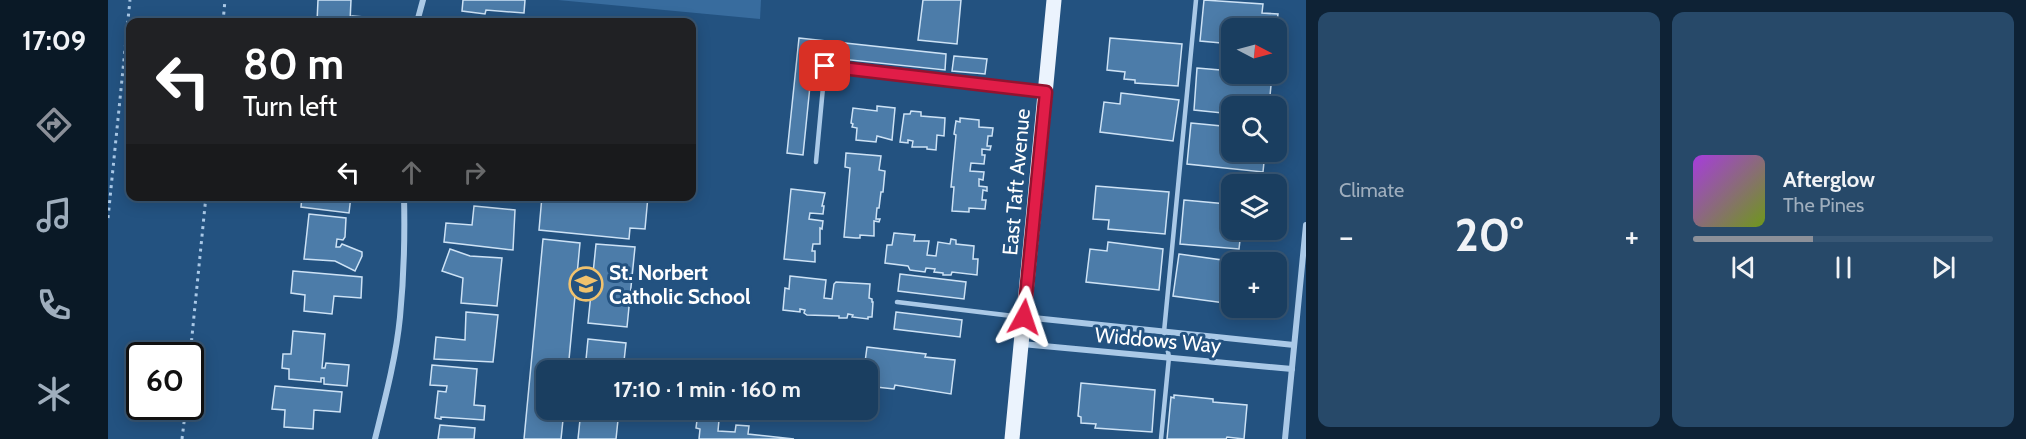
<!DOCTYPE html>
<meta charset="utf-8">
<style>
body{margin:0;font-family:Cabin,sans-serif;background:#274969;color:#f1f3f6;height:100vh;display:flex;flex-direction:column;font-size:22px;white-space:nowrap}
*{box-sizing:border-box;margin:0}
p{font-size:20px;color:#9faebd}
.icon{flex:none;width:33px;height:33px;fill:none;stroke:currentColor;stroke-width:2;stroke-linecap:round;stroke-linejoin:round}
.map{position:relative;flex:1;overflow:hidden}
.drawer{display:flex;flex-direction:column;gap:12px;padding:12px;background:#0e2235;width:720px}
.drawer>*{flex:none}
.hud{position:absolute;left:18px;top:18px;width:570px;height:183px;border-radius:12px;box-shadow:0 3px 15px #0003,0 0 0 2px #385775;background:#202124;color:#fff;overflow:hidden}
.needle{width:39px;rotate:96deg}
.fabs{position:absolute;left:1113px;top:18px;display:grid;gap:12px}
.fabs a{display:grid;place-items:center;width:66px;height:66px;border-radius:12px;background:#1a3e60;box-shadow:0 3px 15px #0003,0 0 0 2px #385775;font-size:30px}
.speed{position:absolute;left:18px;top:342px;display:flex;gap:12px;font-size:30px;font-weight:700;text-align:center}
.speed>*{display:grid;place-content:center;width:78px;height:78px;border-radius:50%;background:#1a3e60;box-shadow:0 3px 15px #0003,0 0 0 2px #385775;line-height:1}
.speed .limit{border:3px solid #111;border-radius:9px;background:#fff;color:#111}
.pin{position:absolute;display:grid;place-items:center;width:51px;height:51px;color:#fff;margin:-26px;border-radius:12px;box-shadow:0 3px 9px #0006}
.me{position:absolute;width:66px;margin:-33px;rotate:5deg;stroke-linejoin:round;filter:drop-shadow(0 0 4px #0008)}
.turn{display:flex;align-items:center;gap:21px;height:126px;padding:0 18px;font-size:27px}
.turn .icon{width:78px;height:78px;stroke-width:2.5}
.turn b{display:block;font-size:42px;line-height:51px}
.lanes{display:flex;align-items:center;height:57px;padding:0 18px;background:#0003;justify-content:center;gap:30px;direction:ltr}
.lanes .off{opacity:.35}
.big{font-size:45px;font-weight:800;line-height:1.1}
.drawer .widget{flex:1;display:flex;flex-direction:column;justify-content:center;gap:9px;min-width:0;padding:0 21px;border-radius:12px;background:#274969}
.song{display:flex;align-items:center;gap:18px}
.cover{width:72px;height:72px;border-radius:9px;background:linear-gradient(135deg,hsl(280 70% 55%),hsl(80 70% 35%))}
.played{height:6px;border-radius:3px;background:linear-gradient(90deg,#8c9099 40%,#385775 40%)}
.keys{display:flex;justify-content:space-around;direction:ltr}
.heat{display:flex;justify-content:space-between;align-items:center;font-size:33px;direction:ltr}
.drawer .tiles{flex:1;display:grid;gap:12px;grid-template-columns:repeat(2,1fr)}
.trip{position:absolute;left:428px;top:360px;width:342px;height:60px;border-radius:12px;background:#1a3e60;box-shadow:0 3px 15px #0003,0 0 0 2px #385775;font-weight:800;line-height:60px;text-align:center}
main{display:flex;flex:1;min-height:0}
.dock{display:flex;flex-direction:column;width:108px;justify-content:space-around;align-items:center;background:#0a1926;color:#9faebd}
.dock .icon{width:42px;height:42px}
.dock .current{color:#8c9099}
.dock b{font-size:27px;color:#f1f3f6}
.map>svg:first-child{display:block}
</style>
<main>
<nav class="dock">
<b>17:09</b>
<svg class="icon current" aria-label="directions" viewBox="0 0 24 24"><path d="M12 3l9 9-9 9-9-9zM9 14v-3h6M13 9l2 2-2 2"/></svg>
<svg class="icon" aria-label="music" viewBox="0 0 24 24"><path d="M9 18V5l10-2v13"/><circle cx="6" cy="18" r="3"/><circle cx="16" cy="16" r="3"/></svg>
<svg class="icon" aria-label="phone" viewBox="0 0 24 24"><path d="M5 4h4l2 5-3 2q2 4 5 5l2-3 5 2v4C11 20 4 13 5 4z"/></svg>
<svg class="icon" aria-label="climate" viewBox="0 0 24 24"><path d="M12 3v18M4 7l16 10M4 17L20 7"/></svg>
</nav>
<div class="map">
<svg width="1198" height="439" viewBox="0 0 1198 439">
<rect width="100%" height="100%" fill="#235280"/>
<!-- green -->
<polygon fill="#386c9e" points="450,0 653,0 652,19"/>
<!-- building -->
<g fill="#4c7ca9" stroke="#cde2f5" stroke-width="1.5">
<polygon points="210,0 243,0 242,22 209,22"/>
<polygon points="355,0 417,0 416,13 378,10 377,14 354,11"/>
<polygon points="815,0 853,0 849,44 810,40"/>
<polygon points="1096,0 1155,4 1154,13 1170,14 1168,29 1124,28 1124,44 1092,41"/>
<polygon points="244,16 269,18 268,22 244,22"/>
<polygon points="352,17 397,22 351,22"/>
<polygon points="691,38 838,54 837,70 705,56 695,155 679,153"/>
<polygon points="1002,38 1074,44 1070,86 1027,83 1027,80 1016,79 1017,72 999,70"/>
<polygon points="846,56 879,59 877,74 844,71"/>
<polygon points="1089,68 1124,71 1124,74 1164,75 1161,106 1124,106 1124,114 1086,110"/>
<polygon points="1013,93 1071,100 1065,141 992,132 996,102 1012,104"/>
<polygon points="769,106 787,108 784,140 769,136 768,142 748,140 749,128 744,127 745,124 743,123 745,108 769,111"/>
<polygon points="803,111 813,112 813,116 837,118 836,136 829,135 828,150 819,149 819,147 804,147 805,141 800,140 800,143 792,142 796,114 802,114"/>
<polygon points="852,118 871,120 871,127 885,128 884,136 880,136 879,146 883,146 882,150 874,149 874,155 877,155 876,164 863,163 862,171 876,172 875,180 871,179 871,186 879,187 879,191 875,190 874,200 878,200 877,209 861,208 861,212 844,211 846,187 843,187 848,135 846,134 848,121 852,122"/>
<polygon points="1083,123 1124,127 1124,152 1157,152 1155,172 1079,164"/>
<polygon points="738,153 773,156 771,170 777,171 775,192 773,192 771,208 769,208 768,219 772,219 771,222 766,221 766,236 752,235 752,238 748,238 736,237 742,168 737,167"/>
<polygon points="988,186 1061,192 1057,234 1000,229 1001,220 985,219"/>
<polygon points="683,189 717,193 714,206 716,206 715,214 702,213 701,219 715,221 714,229 712,228 712,244 705,244 704,251 707,251 707,262 676,259"/>
<polygon points="194,196 243,196 241,213 193,207"/>
<polygon points="434,196 540,196 537,229 522,228 521,239 431,230"/>
<polygon points="1076,200 1119,204 1119,206 1124,206 1124,230 1150,230 1149,241 1132,240 1131,249 1072,244"/>
<polygon points="366,206 407,210 405,250 336,242 338,223 364,225"/>
<polygon points="201,214 238,218 237,237 235,240 229,239 228,247 232,247 234,244 254,252 254,256 247,271 227,261 196,259"/>
<polygon points="786,233 807,235 806,241 821,241 819,255 828,256 830,242 842,244 843,239 848,240 848,244 866,246 865,259 870,259 869,275 844,272 843,275 835,275 835,273 826,272 827,269 818,268 817,272 802,270 800,266 777,263 779,245 784,245"/>
<polygon points="435,239 472,243 460,370 438,370 438,410 456,410 453,439 416,439"/>
<polygon points="1000,242 1055,249 1051,290 978,282 982,249 999,251"/>
<polygon points="488,244 527,247 519,327 480,323"/>
<polygon points="342,249 362,256 394,258 389,306 353,303 355,278 334,271"/>
<polygon points="1071,254 1114,260 1113,265 1124,266 1124,304 1065,296"/>
<polygon points="185,271 254,277 253,298 226,296 224,314 196,311 197,295 183,293"/>
<polygon points="792,274 858,282 856,299 790,291"/>
<polygon points="682,276 718,280 716,298 724,299 726,284 728,282 762,284 761,298 764,299 764,302 765,302 764,317 760,317 760,319 744,317 745,315 740,314 739,318 731,318 731,316 699,315 696,313 697,310 692,309 692,312 675,310 677,288 681,289"/>
<polygon points="358,312 390,315 385,362 326,359 328,337 357,340"/>
<polygon points="788,312 854,320 852,337 786,329"/>
<polygon points="185,331 217,334 214,368 217,368 218,363 241,365 239,386 216,384 216,378 213,378 213,382 181,379 181,369 174,368 175,354 183,354"/>
<polygon points="480,339 518,343 515,370 477,370"/>
<polygon points="759,347 818,354 817,357 847,360 843,394 787,385 786,389 759,386 759,370 756,370"/>
<polygon points="324,365 369,369 366,405 377,406 376,420 333,417 333,419 327,418 330,391 338,392 339,386 322,385"/>
<polygon points="973,383 1047,390 1044,432 987,428 988,424 973,423 973,417 970,416"/>
<polygon points="167,386 234,392 232,412 206,410 205,429 176,427 177,410 164,409"/>
<polygon points="1066,395 1105,399 1105,402 1139,405 1136,439 1119,437 1118,439 1059,439 1063,397 1066,398"/>
<polygon points="473,410 511,410 508,439 470,439"/>
<polygon points="602,419 611,420 610,431 627,432 628,425 641,426 640,434 686,439 591,439 592,429 588,428 589,420 602,421"/>
<polygon points="332,425 367,428 366,439 330,439"/>
</g>
<g fill="none" stroke-linecap="round" stroke-linejoin="round">
<!-- path -->
<g stroke="#aac9e7" stroke-width="3" stroke-dasharray="3 4.5" stroke-linecap="butt">
<polyline points="115,22 117,0"/>
<polyline points="0,218 22,0"/>
<polyline points="82,356 98,196"/>
<polyline points="74,439 78,406"/>
</g>
<!-- lane -->
<g stroke="#aac9e7" stroke-width="4.5">
<polyline points="708,162 717,66 935,91"/>
<polyline points="789,302 913,317"/>
<polyline points="1053,439 1061,357 1056,332 1088,0"/>
</g>
<!-- street -->
<g stroke="#aac9e7" stroke-width="6">
<polyline points="309,22 315,0"/>
<polyline points="916,317 1186,345"/>
<polyline points="914,344 1184,369"/>
<path d="M267 439C277 399 288 358 292 317 296 276 297 237 296 196"/>
<polyline points="1177,439 1198,225"/>
</g>
<!-- primary -->
<polyline stroke="#ebf3fd" stroke-width="15" points="904,439 946,0"/>
</g>
<g fill="none" stroke-linecap="round" stroke-linejoin="round">
<!-- route casing -->
<g stroke="#92132f" stroke-width="15">
<polyline id="route" points="717,66 938,92 916,317"/>
</g>
<!-- route -->
<use href="#route" stroke="#e11d48" stroke-width="10"/>
</g>
<!-- icons -->
<defs>
<g id="school-ring" transform="scale(1.725)"><circle r="9.5" fill="#235280" stroke="#f1c26d" stroke-width="1.5"/><path d="M0-5L7-2L0 1L-7-2ZM-4 1L0 2.5L4 1V4Q0 6-4 4Z" fill="#f1c26d"/></g>
</defs>
<g fill-rule="evenodd">
<use href="#school-ring" x="478" y="284"/>
</g>
<g text-anchor="middle" dominant-baseline="central" stroke-width="6" stroke-linejoin="round" paint-order="stroke">
<!-- street labels -->
<g font-size="21" fill="#fff" stroke="#235280">
<text transform="translate(908 182) rotate(-85)">East Taft Avenue</text>
<text transform="translate(1050 340) rotate(5)">Widdows Way</text>
</g>
<!-- poi labels -->
<g font-size="21" font-weight="bold" fill="#fff" stroke="#235280" text-anchor="start">
<text x="501" y="272">St. Norbert<tspan x="501" dy="24">Catholic School</tspan></text>
</g>
</g>
</svg>
<div class="fabs">
<a><svg class="needle" viewBox="-14 -14 28 28"><path d="M0-13l5 13h-10z" fill="#e53935"/><path d="M0 13l5-13h-10z" fill="#9faebd"/></svg></a>
<a><svg class="icon" aria-label="search" viewBox="0 0 24 24"><circle cx="10" cy="10" r="6"/><path d="M15 15l6 6"/></svg></a>
<a><svg class="icon" aria-label="layers" viewBox="0 0 24 24"><path d="M12 4l9 5-9 5-9-5zM3 14l9 5 9-5"/></svg></a>
<a>+</a>
</div>
<div class="speed"><div class="limit">60</div></div>
<div class="pin" style="left:717px;top:66px;background:#d93025"><svg class="icon" aria-label="arrive" viewBox="0 0 24 24"><path d="M6 21V4h12l-3 4 3 4H6"/></svg></div>
<svg class="me" style="left:916px;top:317px" viewBox="-20 -20 40 40"><path d="M0-17L14 15 0 8-14 15z" fill="#e11d48" stroke="#fff" stroke-width="4"/></svg>
<div class="trip">17:10 · 1 min · 160 m</div>
<div class="hud">
<div class="turn"><svg class="icon" aria-label="left" viewBox="0 0 24 24"><path d="M17 20v-9H6M10 6l-5 5 5 5"/></svg><div><b>80 m</b>Turn left</div></div>
<div class="lanes"><svg class="icon" aria-label="left" viewBox="0 0 24 24"><path d="M17 20v-9H6M10 6l-5 5 5 5"/></svg><svg class="icon off" aria-label="ahead" viewBox="0 0 24 24"><path d="M12 20V5M6 11l6-6 6 6"/></svg><svg class="icon off" aria-label="right" viewBox="0 0 24 24"><path d="M7 20v-9h11M14 6l5 5-5 5"/></svg></div>
</div>
</div>
<section class="drawer">
<div class="tiles">
<div class="widget"><p>Climate</p>
<div class="heat"><a>−</a><b class="big">20°</b><a>+</a></div>
</div>
<div class="widget">
<div class="song"><i class="cover"></i><div><b>Afterglow</b><p>The Pines</p></div></div>
<div class="played"></div>
<div class="keys"><svg class="icon" aria-label="previous" viewBox="0 0 24 24"><path d="M18 5L8 12l10 7zM5 5v14"/></svg><svg class="icon" aria-label="pause" viewBox="0 0 24 24"><path d="M8 5v14M16 5v14"/></svg><svg class="icon" aria-label="next" viewBox="0 0 24 24"><path d="M6 5l10 7-10 7zM19 5v14"/></svg></div>
</div>
</div>
</section>
</main>
